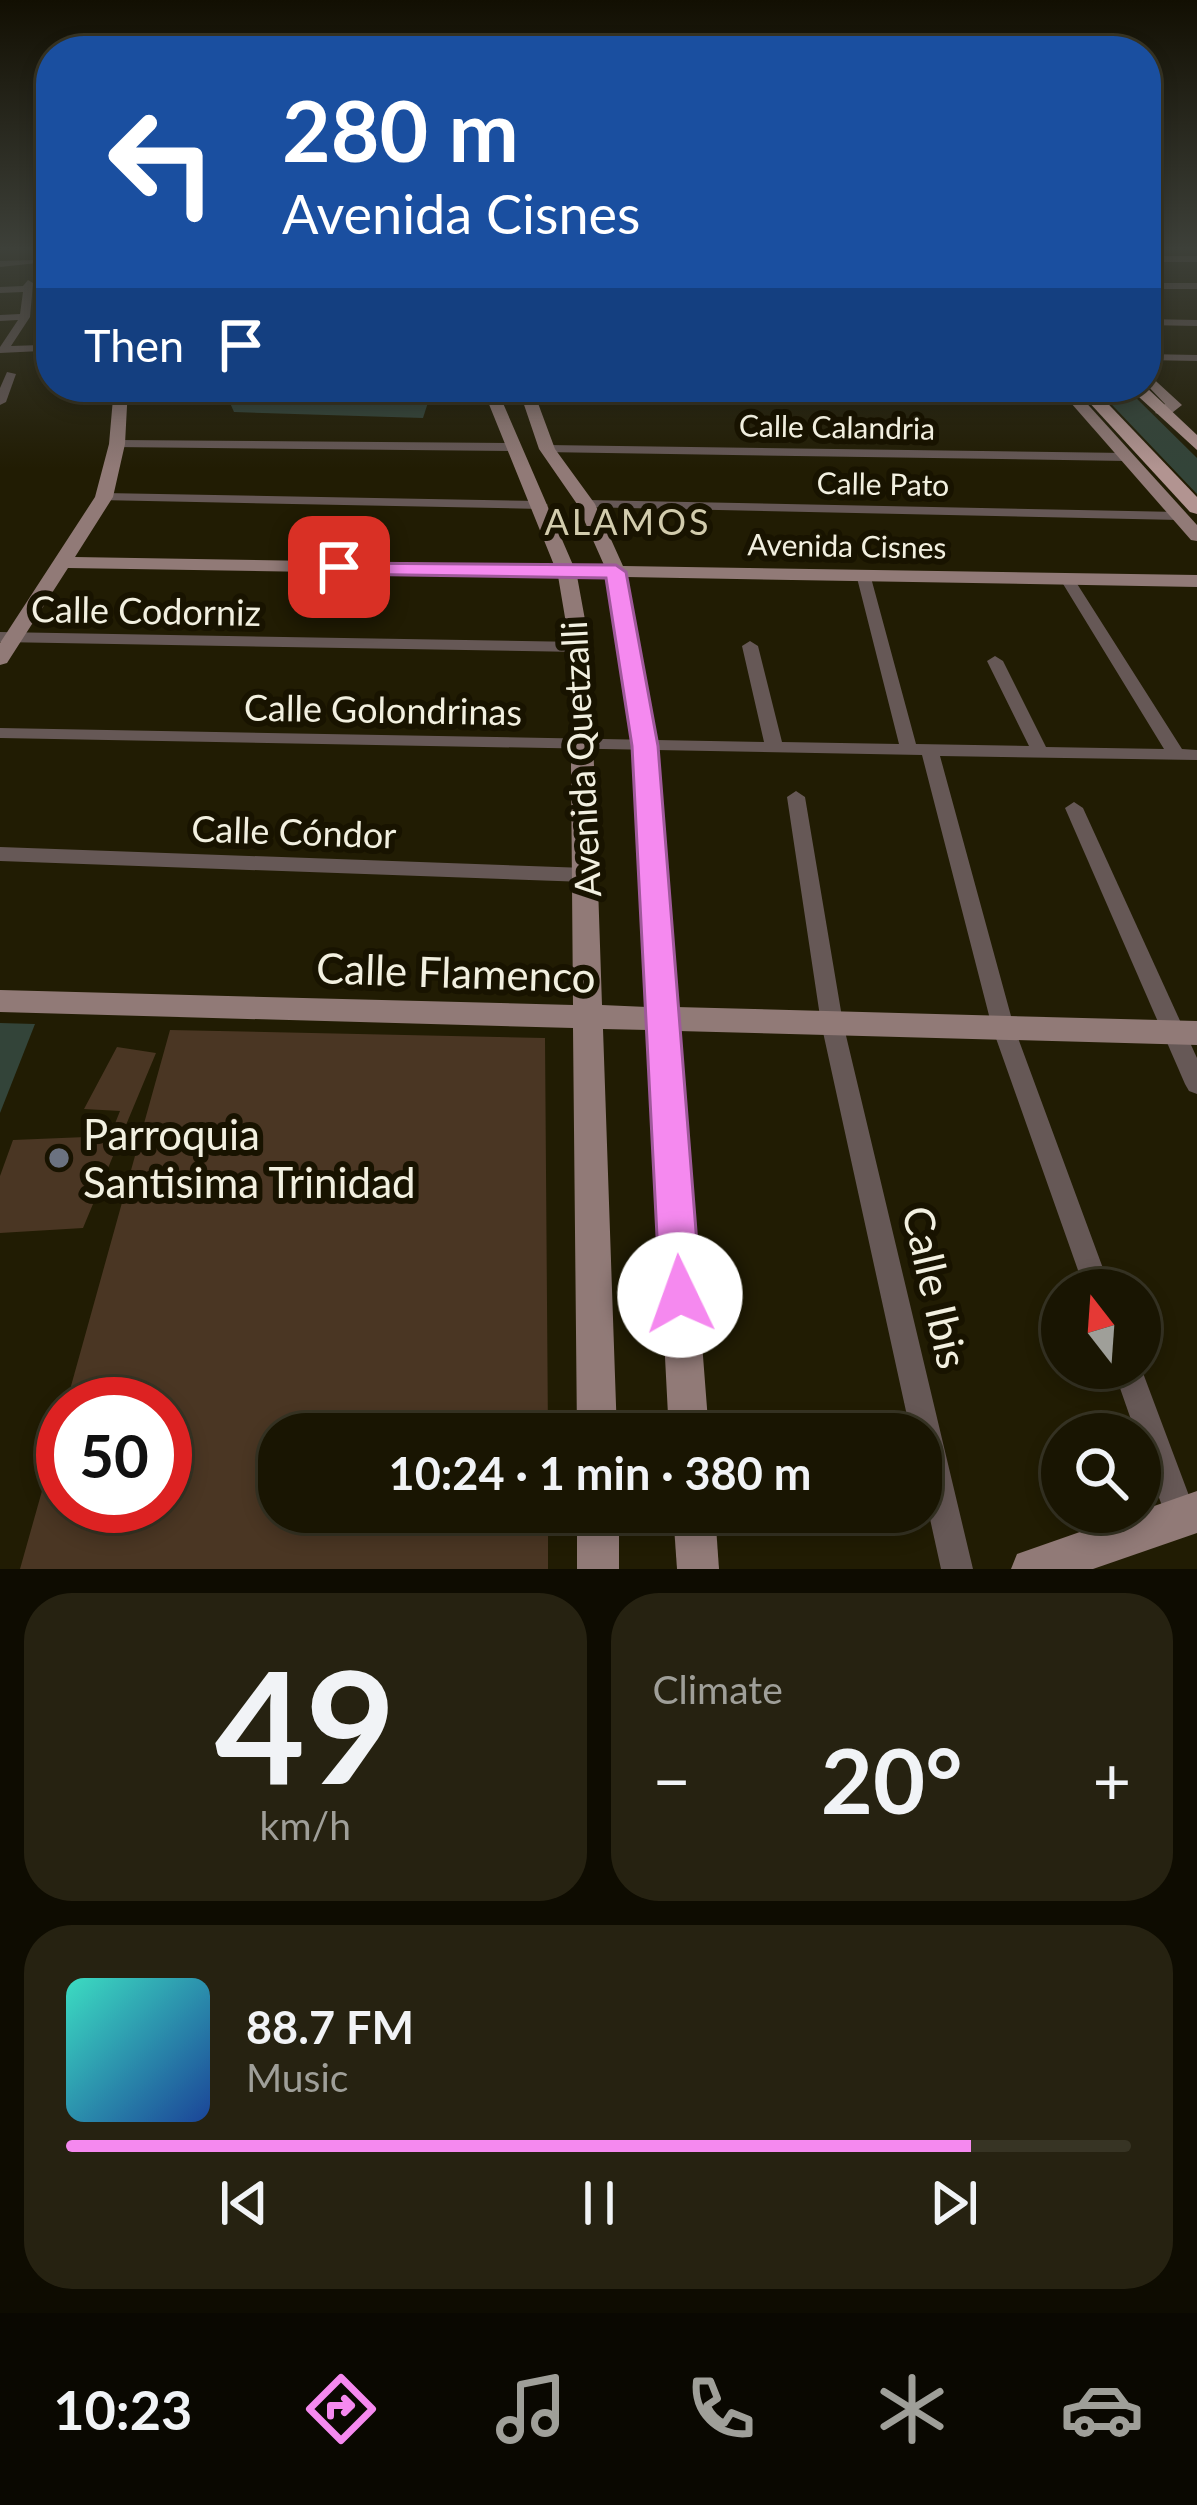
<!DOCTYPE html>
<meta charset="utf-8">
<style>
body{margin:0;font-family:Lato,sans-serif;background:#262211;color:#f1f3f6;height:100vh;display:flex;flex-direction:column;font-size:45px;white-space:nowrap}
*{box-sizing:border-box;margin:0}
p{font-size:39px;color:#9f9f99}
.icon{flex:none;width:66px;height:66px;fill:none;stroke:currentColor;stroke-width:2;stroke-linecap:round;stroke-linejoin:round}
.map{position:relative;height:1569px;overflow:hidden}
.sheet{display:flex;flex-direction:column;gap:24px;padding:24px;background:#0e0c01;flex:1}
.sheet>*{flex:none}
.banner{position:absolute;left:36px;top:36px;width:1125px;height:366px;border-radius:48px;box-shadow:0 6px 18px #0003,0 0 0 3px #373424;background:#1a4fa0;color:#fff;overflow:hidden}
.needle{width:78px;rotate:343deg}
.tools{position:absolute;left:1041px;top:1269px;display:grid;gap:24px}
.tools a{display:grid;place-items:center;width:120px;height:120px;border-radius:50%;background:#191502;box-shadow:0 6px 18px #0003,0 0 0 3px #373424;font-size:60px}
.speed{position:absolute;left:36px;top:1377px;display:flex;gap:24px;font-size:60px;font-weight:700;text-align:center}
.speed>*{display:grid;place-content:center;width:156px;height:156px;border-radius:50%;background:#191502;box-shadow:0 6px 18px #0003,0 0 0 3px #373424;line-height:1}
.speed .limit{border:18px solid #d22;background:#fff;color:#111}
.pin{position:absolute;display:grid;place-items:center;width:102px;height:102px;color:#fff;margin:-51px;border-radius:24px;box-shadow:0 6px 18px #0006}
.me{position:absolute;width:132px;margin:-66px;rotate:357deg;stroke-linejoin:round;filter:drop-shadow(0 0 9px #0008)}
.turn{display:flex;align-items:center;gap:42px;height:252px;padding:0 48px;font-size:54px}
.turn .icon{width:156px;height:156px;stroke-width:2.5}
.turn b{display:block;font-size:84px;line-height:102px}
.then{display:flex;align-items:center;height:114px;padding:0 48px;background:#0003;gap:24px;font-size:45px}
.big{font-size:90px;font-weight:700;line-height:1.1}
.sheet .tile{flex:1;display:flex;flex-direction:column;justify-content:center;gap:18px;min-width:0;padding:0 42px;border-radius:48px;background:#262211}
.sheet .dial{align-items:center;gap:0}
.dial b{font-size:156px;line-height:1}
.song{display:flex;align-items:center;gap:36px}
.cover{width:144px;height:144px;border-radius:18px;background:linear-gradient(135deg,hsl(170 70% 55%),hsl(220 70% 35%))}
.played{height:12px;border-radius:6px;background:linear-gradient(90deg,#f589ef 85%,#373424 85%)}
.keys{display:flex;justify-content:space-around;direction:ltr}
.heat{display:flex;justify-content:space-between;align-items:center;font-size:66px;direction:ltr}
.sheet .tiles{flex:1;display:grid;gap:24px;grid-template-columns:1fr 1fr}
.tile:last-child{grid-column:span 2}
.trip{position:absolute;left:258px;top:1413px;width:684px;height:120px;border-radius:48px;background:#191502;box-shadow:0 6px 18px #0003,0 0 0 3px #373424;font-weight:700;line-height:120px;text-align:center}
.tab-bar{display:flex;height:192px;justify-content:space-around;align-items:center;background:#0a0801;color:#9f9f99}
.tab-bar .icon{width:84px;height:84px}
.tab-bar .on{color:#f589ef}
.tab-bar b{font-size:54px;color:#f1f3f6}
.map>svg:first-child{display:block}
</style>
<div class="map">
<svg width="1197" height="1569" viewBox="0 0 1197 1569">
<rect width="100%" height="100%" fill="#211c03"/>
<!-- green -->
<g fill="#334439">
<polygon points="223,387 433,387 423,418 234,412"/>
<polygon points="1095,387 1125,387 1197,458 1197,494"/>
<polygon points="0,1023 35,1024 0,1113"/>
</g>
<!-- building -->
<g fill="#4a3623">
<polygon points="170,1030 545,1038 548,1434 279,1434 279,1512 548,1512 548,1569 20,1569 62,1420 63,1506 165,1506 165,1404 66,1404"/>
<polygon points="117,1047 156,1053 83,1228 0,1233 0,1176 13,1140 110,1136 120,1111 84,1109"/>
</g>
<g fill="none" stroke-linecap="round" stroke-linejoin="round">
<!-- street -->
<g fill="#665856" fill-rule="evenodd">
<rect x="1146" y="256" width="51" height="6"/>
<polygon points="0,261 33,260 37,263 0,267"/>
<polygon points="28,280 33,283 30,317 11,346 41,345 46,348 41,351 0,353 0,347 18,320 0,321 0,315 20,314 23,292 0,293 0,287 23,286"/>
<rect x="1146" y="283" width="51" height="6"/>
<polygon points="1146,319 1197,320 1197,326 1146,325"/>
<polygon points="1146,354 1197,355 1197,361 1146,360"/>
<polygon points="7,372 16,374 6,402 0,405 0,388"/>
<polygon points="526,387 1073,394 1079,397 1073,400 527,393 522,390"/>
<polygon points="117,440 514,443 520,447 514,451 113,447 113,441"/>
<polygon points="547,445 1127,453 1133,457 1127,461 543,452 541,449"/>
<polygon points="104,493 541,501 548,505 541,509 99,500 99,494"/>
<polygon points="586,500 1179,512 1186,516 1179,520 581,507 581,501"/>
<polygon points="863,570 870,574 916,744 1029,746 987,661 995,656 1003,661 1046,747 1164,749 1060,579 1067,575 1074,579 1182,749 1197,750 1197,760 940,756 1014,1027 1111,1290 1085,1290 992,1027 922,755 0,738 0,728 764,742 742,646 750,641 758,646 782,742 899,744 856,574"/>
<polygon points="0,632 580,642 588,647 580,652 0,642"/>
<polygon points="796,791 805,797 843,1023 973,1569 941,1569 921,1478 921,1434 911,1434 821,1023 787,797"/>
<polygon points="1074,802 1083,808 1197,1058 1197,1094 1189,1091 1185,1084 1065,808"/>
<polygon points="0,847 586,868 593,870 596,875 593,880 586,882 0,861"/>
<polygon points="1140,1365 1197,1517 1192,1528 1181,1533 1170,1528 1140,1445 1140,1434 1136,1434 1113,1368 1140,1368"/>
</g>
<!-- secondary -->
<g fill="#917a77" fill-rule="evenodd">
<polygon points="1146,372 1182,405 1168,416 1155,413 1165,404 1146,384"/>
<path d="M114 387H128L125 444 113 497 75 557 554 565 482 387H496L573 565H604L577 504 539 449 518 387H532L555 449 595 504 623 566 1197 575V587L626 577 657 746 676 1007 1197 1021V1045L678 1031 709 1434H669L648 1030 603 1029 617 1434H577L573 1028 0 1012V990L573 1005 570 647 558 576 68 568 7 663 0 665V643L95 497 109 444ZM577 576 607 577 633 746 647 1007 602 1005 590 647Z"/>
<polygon points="1057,387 1072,387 1197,525 1197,541 1191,540"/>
<polygon points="1197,1491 1197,1533 1093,1569 1011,1569 1017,1554"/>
<rect x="577" y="1512" width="42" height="57"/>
<polygon points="673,1512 715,1512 719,1569 677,1569"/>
</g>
<!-- primary -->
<g fill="#b29491" fill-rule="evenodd">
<polygon points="1075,387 1092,387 1197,497 1197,514 1190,512"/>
<polygon points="1128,387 1146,387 1197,435 1197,450"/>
</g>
</g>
<!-- sky -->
<linearGradient id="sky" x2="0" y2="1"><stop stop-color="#120f02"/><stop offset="0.53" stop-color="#3d4039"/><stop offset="1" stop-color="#3d4039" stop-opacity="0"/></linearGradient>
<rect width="1197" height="469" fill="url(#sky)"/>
<!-- route -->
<polygon fill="#f589ef" stroke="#9f599b" stroke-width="3" points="331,563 616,565 626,572 658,746 701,1295 695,1309 680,1315 666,1309 660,1295 632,746 606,578 339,574 328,567"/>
<!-- markers -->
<circle fill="#6b7280" stroke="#181300" stroke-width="4.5" cx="59" cy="1158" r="12"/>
<g text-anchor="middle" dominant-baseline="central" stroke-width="12" stroke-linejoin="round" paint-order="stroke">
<!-- far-street labels -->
<g font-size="30" fill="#f2f0e0" stroke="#181300">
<text transform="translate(837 426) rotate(1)">Calle Calandria</text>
<text transform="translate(883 483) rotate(1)">Calle Pato</text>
<text transform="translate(847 545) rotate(1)">Avenida Cisnes</text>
</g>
<!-- far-quarter labels -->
<g font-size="36" letter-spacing="3" fill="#d2ccad" stroke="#181300">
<text x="628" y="521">ALAMOS</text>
</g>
<!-- street labels -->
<g font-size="36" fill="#f2f0e0" stroke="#181300">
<text transform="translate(146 610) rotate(1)">Calle Codorniz</text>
<text transform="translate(383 709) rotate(1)">Calle Golondrinas</text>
<text transform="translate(580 759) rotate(-93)">Avenida Quetzalli</text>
<text transform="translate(294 831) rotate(2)">Calle Cóndor</text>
</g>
<!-- near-street labels -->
<g font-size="42" fill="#f2f0e0" stroke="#181300">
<text transform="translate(456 972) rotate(2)">Calle Flamenco</text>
<text transform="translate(936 1287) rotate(77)">Calle Ibis</text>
</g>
<!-- near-poi labels -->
<g font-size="42" fill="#f2f0e0" stroke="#181300" text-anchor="start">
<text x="83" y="1134">Parroquia<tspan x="83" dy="48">Santisima Trinidad</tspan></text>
</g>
</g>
</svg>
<div class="tools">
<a><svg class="needle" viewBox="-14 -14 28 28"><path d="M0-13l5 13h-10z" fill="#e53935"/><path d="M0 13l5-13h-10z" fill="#9f9f99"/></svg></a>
<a><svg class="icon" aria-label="search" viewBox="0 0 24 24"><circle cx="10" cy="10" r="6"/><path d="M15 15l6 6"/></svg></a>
</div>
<div class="speed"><div class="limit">50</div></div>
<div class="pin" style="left:339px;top:567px;background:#d93025"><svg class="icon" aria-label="arrive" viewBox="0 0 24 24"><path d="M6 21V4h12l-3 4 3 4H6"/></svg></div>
<svg class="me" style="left:680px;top:1295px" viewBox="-20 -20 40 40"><circle r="19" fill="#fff"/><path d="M0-13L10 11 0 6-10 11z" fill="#f589ef"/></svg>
<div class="trip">10:24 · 1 min · 380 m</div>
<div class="banner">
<div class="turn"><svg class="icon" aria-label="left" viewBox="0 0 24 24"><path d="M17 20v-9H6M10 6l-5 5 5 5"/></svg><div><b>280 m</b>Avenida Cisnes</div></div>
<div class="then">Then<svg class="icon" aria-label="arrive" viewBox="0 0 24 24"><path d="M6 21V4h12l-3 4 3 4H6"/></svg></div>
</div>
</div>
<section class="sheet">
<div class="tiles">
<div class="tile dial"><b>49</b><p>km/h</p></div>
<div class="tile"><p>Climate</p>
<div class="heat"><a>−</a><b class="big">20°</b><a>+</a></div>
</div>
<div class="tile">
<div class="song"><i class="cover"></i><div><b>88.7 FM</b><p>Music</p></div></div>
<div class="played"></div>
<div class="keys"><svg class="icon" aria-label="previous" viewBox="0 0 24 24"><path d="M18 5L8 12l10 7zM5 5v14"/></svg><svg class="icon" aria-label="pause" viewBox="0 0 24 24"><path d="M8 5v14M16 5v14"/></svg><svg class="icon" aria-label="next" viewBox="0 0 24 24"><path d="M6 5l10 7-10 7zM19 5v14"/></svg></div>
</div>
</div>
</section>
<nav class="tab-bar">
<b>10:23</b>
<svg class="icon on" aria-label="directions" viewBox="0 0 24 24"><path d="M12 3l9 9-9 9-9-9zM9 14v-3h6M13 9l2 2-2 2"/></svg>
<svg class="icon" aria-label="music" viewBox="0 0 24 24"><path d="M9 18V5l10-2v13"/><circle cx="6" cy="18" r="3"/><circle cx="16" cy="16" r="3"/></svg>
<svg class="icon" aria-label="phone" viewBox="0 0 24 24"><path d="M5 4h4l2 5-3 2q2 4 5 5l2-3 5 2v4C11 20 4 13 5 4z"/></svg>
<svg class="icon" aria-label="climate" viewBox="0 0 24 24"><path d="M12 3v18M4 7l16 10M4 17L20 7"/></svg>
<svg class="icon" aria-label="car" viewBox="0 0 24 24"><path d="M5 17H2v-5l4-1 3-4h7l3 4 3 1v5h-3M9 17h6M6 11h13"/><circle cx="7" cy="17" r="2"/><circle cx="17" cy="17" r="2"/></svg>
</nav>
